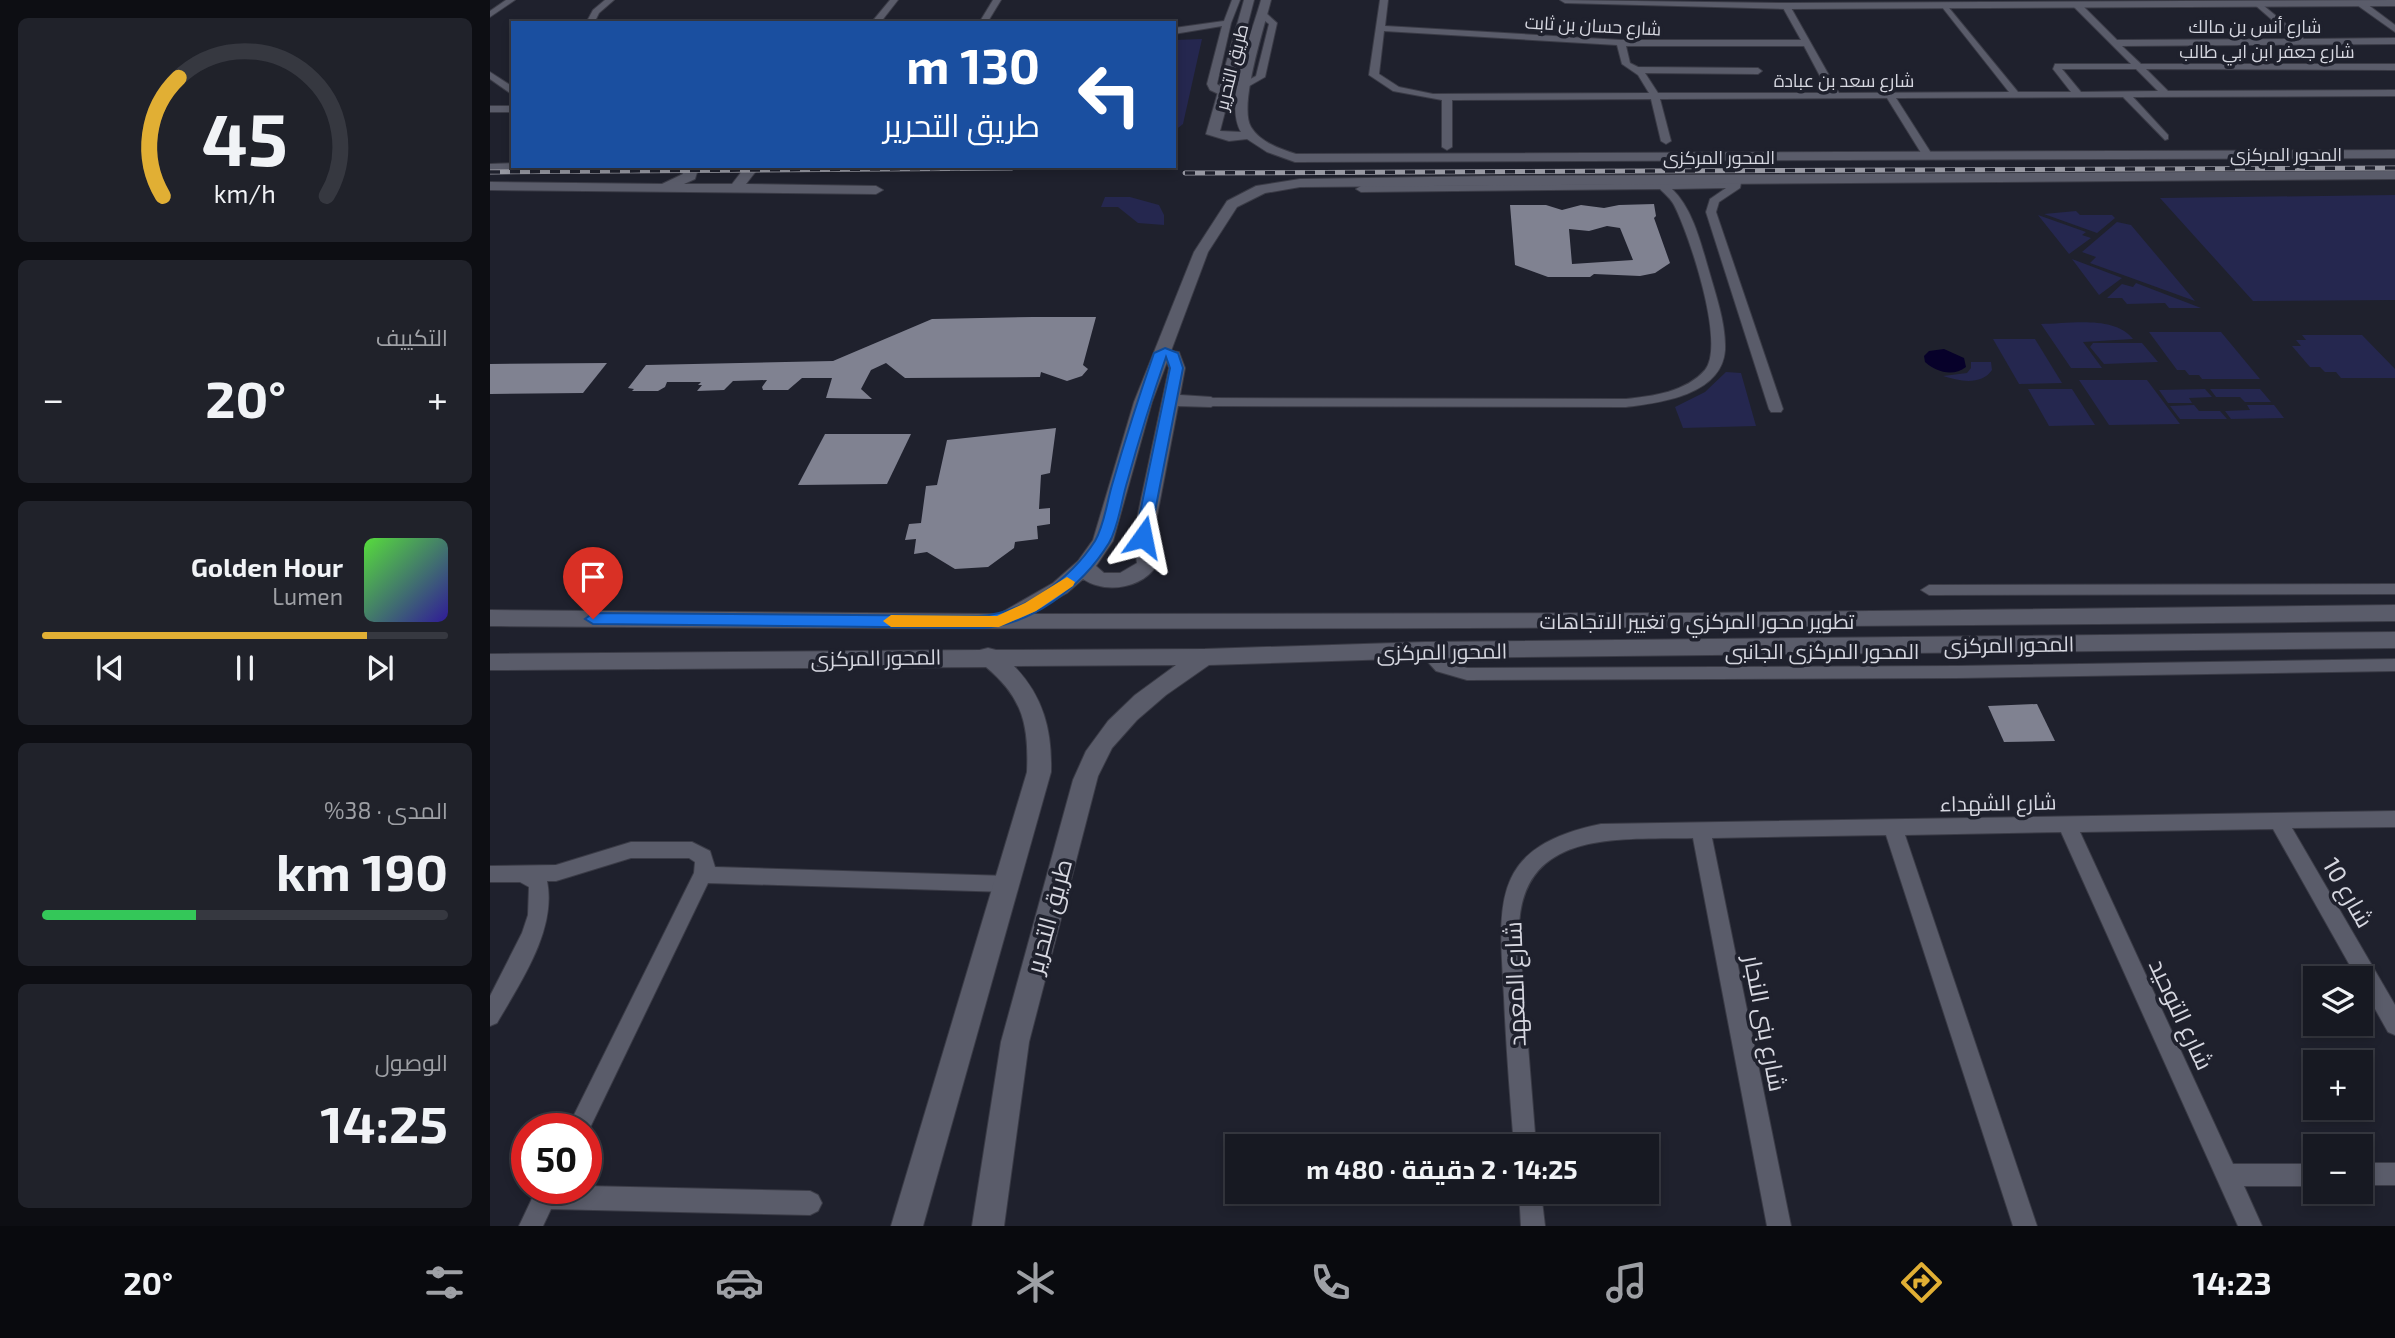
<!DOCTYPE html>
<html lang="ar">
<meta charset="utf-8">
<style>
body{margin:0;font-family:"Exo 2",Cairo,sans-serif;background:#20222a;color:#f1f3f6;direction:rtl;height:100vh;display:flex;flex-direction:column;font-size:26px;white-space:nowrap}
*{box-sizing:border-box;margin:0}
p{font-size:23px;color:#9ea0a5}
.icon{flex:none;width:38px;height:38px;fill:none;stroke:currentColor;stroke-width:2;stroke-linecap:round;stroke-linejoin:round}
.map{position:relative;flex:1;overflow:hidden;direction:ltr}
.details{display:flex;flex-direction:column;gap:18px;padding:18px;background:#0d0e13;width:490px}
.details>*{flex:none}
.hud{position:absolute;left:21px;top:21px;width:665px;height:147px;border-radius:0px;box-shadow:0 4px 10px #0003,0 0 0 2px #363840;direction:rtl;background:#1a4fa0;color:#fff;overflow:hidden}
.tools{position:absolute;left:1813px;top:966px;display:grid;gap:14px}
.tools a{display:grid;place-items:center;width:70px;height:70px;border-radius:0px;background:#171922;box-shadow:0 4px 10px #0003,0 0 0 2px #363840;font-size:35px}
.speed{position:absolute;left:21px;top:1113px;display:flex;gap:14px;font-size:35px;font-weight:700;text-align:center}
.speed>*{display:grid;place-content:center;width:91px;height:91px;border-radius:50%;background:#171922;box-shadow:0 4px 10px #0003,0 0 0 2px #363840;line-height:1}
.speed .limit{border:10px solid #d22;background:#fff;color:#111}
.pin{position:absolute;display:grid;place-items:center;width:60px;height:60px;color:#fff;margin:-72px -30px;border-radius:50% 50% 50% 0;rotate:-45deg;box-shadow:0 0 7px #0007}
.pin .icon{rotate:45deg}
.me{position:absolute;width:77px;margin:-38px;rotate:12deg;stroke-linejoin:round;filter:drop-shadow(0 0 5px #0008)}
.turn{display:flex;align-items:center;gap:24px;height:147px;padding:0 21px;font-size:32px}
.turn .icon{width:91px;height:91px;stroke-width:2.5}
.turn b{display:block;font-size:49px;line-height:60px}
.big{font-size:52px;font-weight:700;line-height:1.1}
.details .card{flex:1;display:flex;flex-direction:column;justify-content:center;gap:10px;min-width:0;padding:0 24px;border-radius:10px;background:#20222a}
.details .dial{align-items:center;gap:0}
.dial svg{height:182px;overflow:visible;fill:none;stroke:#363840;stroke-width:7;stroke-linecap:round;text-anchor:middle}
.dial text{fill:#f1f3f6;stroke:none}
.song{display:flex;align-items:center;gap:21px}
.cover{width:84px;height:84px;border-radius:10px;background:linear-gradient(135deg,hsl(110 70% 55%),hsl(250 70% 35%))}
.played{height:7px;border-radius:4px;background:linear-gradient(90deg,#e1af34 80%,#363840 80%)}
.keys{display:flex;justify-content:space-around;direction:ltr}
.heat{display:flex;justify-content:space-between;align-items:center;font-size:38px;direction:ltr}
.charge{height:10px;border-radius:5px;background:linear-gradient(90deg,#34c759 38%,#363840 0)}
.trip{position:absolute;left:735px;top:1134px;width:434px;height:70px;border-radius:0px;background:#171922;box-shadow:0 4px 10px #0003,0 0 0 2px #363840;font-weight:700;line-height:70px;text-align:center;direction:rtl}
.dock{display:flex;height:112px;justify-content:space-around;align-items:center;background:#090a0e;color:#9ea0a5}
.dock .icon{width:49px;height:49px}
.dock .active{color:#e1af34}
.dock b{font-size:32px;color:#f1f3f6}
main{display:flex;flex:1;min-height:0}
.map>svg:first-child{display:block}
</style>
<main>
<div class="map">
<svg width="1905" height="1226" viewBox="0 0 1905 1226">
<rect width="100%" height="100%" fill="#1f212d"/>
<!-- green -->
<g fill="#25274f">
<polygon points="712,39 693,124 684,131 684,40"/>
<polygon points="1905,195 1905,300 1763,301 1670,198"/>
<polygon points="615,197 640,197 669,205 674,215 674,225 648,223 628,207 611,207"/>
<polygon points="1586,211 1590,215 1622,215 1625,218 1607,233 1554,214"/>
<polygon points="1548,215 1596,232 1592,235 1601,238 1579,254"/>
<polygon points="1627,222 1641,225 1705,301 1600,263 1606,257 1592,252"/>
<polygon points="1582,259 1632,278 1609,295"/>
<polygon points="1646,283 1711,308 1679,308 1675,303 1637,304 1632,298 1617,298 1632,284 1643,287"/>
<path d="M1551 324C1579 324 1624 315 1643 339L1593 342 1612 368H1581Z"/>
<polygon points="1659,332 1731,332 1770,379 1712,379 1709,375 1699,375 1695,370 1687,370"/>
<polygon points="1812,335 1872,335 1905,369 1905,378 1851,378 1846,372 1835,372 1830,367 1820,367 1802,346 1811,346 1806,340 1816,340"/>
<polygon points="1503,339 1545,339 1572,383 1529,384"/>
<polygon points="1603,343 1652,343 1668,362 1614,364 1600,347"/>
<path d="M1481 362H1501L1502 370C1491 386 1469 381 1453 376L1477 373 1481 368Z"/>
<polygon points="1236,372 1251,373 1266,426 1193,428 1185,407 1215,392"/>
<polygon points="1589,380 1657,380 1690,424 1619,425"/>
<polygon points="1538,389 1582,389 1605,425 1559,426"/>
<polygon points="1715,389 1722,397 1699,398 1702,403 1678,403 1669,390"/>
<polygon points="1720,389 1770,389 1781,402 1755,402 1750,397 1726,397"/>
<polygon points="1704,405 1709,411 1730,411 1737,419 1690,419 1680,406"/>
<polygon points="1757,405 1784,405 1794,418 1741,419 1735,411 1760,410"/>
</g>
<!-- water -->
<path fill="#07012a" d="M1454 349 1474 358 1476 367C1463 377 1446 372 1435 362L1434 356 1439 351Z"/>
<!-- building -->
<g fill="#808291" fill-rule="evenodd">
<path d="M1164 204 1166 216 1164 218 1180 263 1165 273 1150 276 1104 274 1100 277H1058L1025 265 1020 205H1056L1072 210 1091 205 1114 208 1129 205ZM1117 226 1130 228 1143 260 1082 264 1079 229 1099 231Z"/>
<polygon points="543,317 606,317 593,365 598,369 592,376 577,381 551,372 550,377 415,378 396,363 381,370 371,389 382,399 336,398 342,378 312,378 298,390 273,390 272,387 277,380 243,381 234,390 207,391 212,385 208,385 211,382 177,382 175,387 168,391 142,391 144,389 138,388 156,365 343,361 442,319"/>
<polygon points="117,363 93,393 0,394 0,364"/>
<polygon points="566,428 560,473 551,475 549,509 560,508 560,524 547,526 548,539 525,542 524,548 498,567 465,569 437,552 424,554 426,539 415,540 419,524 431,523 436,486 447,485 457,440"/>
<polygon points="335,434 421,434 397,484 308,485"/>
<polygon points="1547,704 1565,741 1514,742 1498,706"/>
</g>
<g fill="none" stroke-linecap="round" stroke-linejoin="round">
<!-- street casing -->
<g stroke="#3a3b46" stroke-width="2">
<g id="street">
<polygon points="16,0 25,0 0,17 0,11"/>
<polygon points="115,0 124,0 109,13 104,23 96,23 103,10"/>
<polygon points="400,0 408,0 390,23 381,23"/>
<polygon points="503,0 511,0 497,23 489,23"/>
<polygon points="742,0 750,0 741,23 727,84 740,94 735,97 720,90 717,84 732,26 684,34 684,28 734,21"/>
<path d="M890 0H898L895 26 1131 40H1311L1292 6 1296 4 1300 6 1349 93 1519 92 1452 7 1455 3 1528 92H1581L1563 69 1565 64H1641L1583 6V2H1589L1627 40 1804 39 1765 5 1768 1 1814 39 1905 38V44L1632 46 1651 64H1905V70L1656 69 1678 91 1905 90V96L1643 97 1678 135V139L1675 140 1633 97 1406 98 1443 156 1438 159 1433 156 1397 98 1170 99 1181 141 1176 144 1171 141 1161 99 962 100V147L957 150 952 147V100L903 91 879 75ZM894 31 1127 45 1132 64 1148 75 1159 93 943 94 909 87 889 74ZM1136 46H1314L1339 93H1168L1155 73 1268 74 1272 71 1268 68 1148 67 1140 63ZM1572 69H1646L1668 91 1591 92Z"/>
<polygon points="1867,1 1873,1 1905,25 1905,32 1867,5"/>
<polygon points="770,13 776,13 787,23 775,77 754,89 751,88 751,84 766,76 779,24 770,17"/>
<polygon points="0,72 23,87 23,95 0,79"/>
<rect x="0" y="106" width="23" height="6"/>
<path d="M1251 183 1250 188 1229 202 1226 212 1293 409 1291 412H1281L1279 409 1216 212 1220 199 1236 188 1182 189C1203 209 1211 244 1219 271 1226 296 1236 324 1235 350 1232 395 1170 403 1136 407L721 406 714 402 721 398 1136 399C1163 396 1196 392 1215 370 1236 344 1199 234 1184 205 1181 199 1175 194 1170 189L871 192 866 189 871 186Z"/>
<polygon points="1905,584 1905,594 1439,595 1431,590 1439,585"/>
<polygon points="935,644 941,646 958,662 977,668 1467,666 1905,659 1905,671 1467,678 977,680 946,671 927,650 929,646"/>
<path d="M1905 811V827L1802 828 1905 1005V1035L1898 1032 1871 984V978H1867L1783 829 1590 832 1743 1164H1825V1186H1754L1772 1226H1748L1571 832 1415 835 1547 1226H1523L1396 835 1222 838 1301 1226H1277L1203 838C1129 840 1029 828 1029 932L1046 1146H1024C1020 1096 1016 1047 1014 997 1009 903 999 847 1111 824Z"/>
<path d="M141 842H202L220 851 225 867 518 876 525 878 528 884 525 890 518 892 218 883 96 1136V1129H77L204 873 205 862 199 858H141L66 881H57C67 930 30 983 7 1023L0 1026V996L32 933 38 915 39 887 30 882H0V866L66 865Z"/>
<rect x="1871" y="1163" width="34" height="22"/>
<polygon points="96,1186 320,1191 328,1195 332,1203 328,1211 320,1215 61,1209 53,1226 29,1226 47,1188"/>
<polygon points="1029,1192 1051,1192 1055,1226 1031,1226"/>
</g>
</g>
<!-- secondary casing -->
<g stroke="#3a3b46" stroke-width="2">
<g id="secondary">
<path d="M754 0H764L730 131 751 132C733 102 762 33 771 0H781C775 25 748 106 761 127 770 142 790 149 806 154L1905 150V158L805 162 777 152 757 139 739 141 716 134Z"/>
<polygon points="1070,0 1296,3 1905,0 1905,6 1296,9 1075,3"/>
<polygon points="23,163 23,166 91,166 84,170 0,172 0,164"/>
<polygon points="189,166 206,166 208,169 205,179 194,184 242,184 256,166 270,166 256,184 386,186 393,190 386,194 0,190 0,182 172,184 193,174"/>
<path d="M1905 171V179L810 187 775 193 747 207 718 252 681 351 689 352 695 368 690 395 721 397 730 402 721 407 688 406 663 537 667 565C652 589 615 594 593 579L577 593 540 614 1206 613 1905 605V621C1270 628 635 631 0 626V610L509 614 563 583 588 561 603 540 644 402 704 252 737 201 766 186 810 179 1007 176ZM677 362 679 368 643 537 647 563 630 573H614L606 566 623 541 662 402Z"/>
<path d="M1905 632V648L935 658 719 665 676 695 647 720 622 748 608 776 539 1042 514 1226H482L511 1042 583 780 596 751 618 721 645 695 686 665 524 666C554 697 562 731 561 772L433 1226H401L537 772C539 725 533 698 496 667L0 670V654L490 650 498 648 506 650 715 649 935 642Z"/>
</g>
</g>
<!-- street -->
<use href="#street" fill="#5a5c6a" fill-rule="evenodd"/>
<!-- secondary -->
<use href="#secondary" fill="#5a5c6a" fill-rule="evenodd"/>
<!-- rail casing -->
<g stroke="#9899a3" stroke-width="5">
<g id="rail">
<polyline points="0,172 522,168"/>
<polyline points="695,173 1905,168"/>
</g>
</g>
<!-- rail -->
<use href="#rail" stroke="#1f212d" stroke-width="3.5" stroke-dasharray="10" stroke-linecap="butt"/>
</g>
<!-- route -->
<path fill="#1a73e8" stroke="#114b97" stroke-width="2" d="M675 348 688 353 693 368 660 537 653 542 645 537 680 368 676 357C661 400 648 443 636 486 631 504 628 528 619 543 592 587 540 627 488 628L103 624 95 619 103 613 488 616C533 615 581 578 605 541 614 526 617 502 622 485 635 440 649 396 664 353Z"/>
<!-- slow -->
<polygon fill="#f59e0b" points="577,577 585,582 583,586 546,611 509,627 401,627 393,621 401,615 507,616 535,603"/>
<g text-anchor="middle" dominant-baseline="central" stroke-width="7" stroke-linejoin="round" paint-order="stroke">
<!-- far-street labels -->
<g font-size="18" fill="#d6d7e0" stroke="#1f212d">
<text transform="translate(1103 25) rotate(3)">شارع حسان بن ثابت</text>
<text x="1765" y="26">شارع أنس بن مالك</text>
<text x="1777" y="51">شارع جعفر ابن ابي طالب</text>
<text transform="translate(741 67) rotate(-76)">طريق التحرير</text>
<text x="1354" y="80">شارع سعد بن عبادة</text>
<text x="1796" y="154">المحور المركزى</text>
<text x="1229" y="157">المحور المركزى</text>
</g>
<!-- street labels -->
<g font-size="21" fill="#d6d7e0" stroke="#1f212d">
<text x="1207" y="620">تطوير محور المركزي و تغيير الاتجاهات</text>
<text transform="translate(1519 644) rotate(-1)">المحور المركزى</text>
<text x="1332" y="650">المحور المركزى الجانبى</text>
<text transform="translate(952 651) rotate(-1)">المحور المركزى</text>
<text transform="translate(386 657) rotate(-1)">المحور المركزى</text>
<text transform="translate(1508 802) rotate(-1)">شارع الشهداء</text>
</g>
<!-- near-street labels -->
<g font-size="24" fill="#d6d7e0" stroke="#1f212d">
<text transform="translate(1859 892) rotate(60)">شارع 10</text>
<text transform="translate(558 916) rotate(-75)">طريق التحرير</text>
<text transform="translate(1024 984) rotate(-92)">شارع المعهد</text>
<text transform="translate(1692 1014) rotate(65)">شارع التوحيد</text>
<text transform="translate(1276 1023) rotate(79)">شارع بنى النجار</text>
</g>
</g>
</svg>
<div class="tools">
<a><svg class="icon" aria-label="layers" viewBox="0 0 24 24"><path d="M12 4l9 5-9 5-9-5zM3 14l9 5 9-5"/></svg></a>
<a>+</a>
<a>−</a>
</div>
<div class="speed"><div class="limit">50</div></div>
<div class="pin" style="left:103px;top:619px;background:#d93025"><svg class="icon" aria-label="arrive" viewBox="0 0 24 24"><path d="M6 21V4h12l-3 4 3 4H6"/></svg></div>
<svg class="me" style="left:653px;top:537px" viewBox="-20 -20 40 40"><path d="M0-17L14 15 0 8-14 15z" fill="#1a73e8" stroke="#fff" stroke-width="4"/></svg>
<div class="trip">14:25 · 2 دقيقة · 480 m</div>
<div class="hud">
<div class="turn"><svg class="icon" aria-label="left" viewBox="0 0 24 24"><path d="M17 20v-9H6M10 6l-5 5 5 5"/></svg><div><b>130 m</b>طريق التحرير</div></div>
</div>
</div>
<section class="details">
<div class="card dial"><svg viewBox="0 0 100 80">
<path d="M14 69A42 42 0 1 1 86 69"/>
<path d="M14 69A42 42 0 0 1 21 17" stroke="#e1af34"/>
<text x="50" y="56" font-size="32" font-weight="700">45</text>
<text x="50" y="72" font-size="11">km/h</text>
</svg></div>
<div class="card"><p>التكييف</p>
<div class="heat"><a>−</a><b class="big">20°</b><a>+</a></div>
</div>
<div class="card">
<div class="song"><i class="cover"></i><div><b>Golden Hour</b><p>Lumen</p></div></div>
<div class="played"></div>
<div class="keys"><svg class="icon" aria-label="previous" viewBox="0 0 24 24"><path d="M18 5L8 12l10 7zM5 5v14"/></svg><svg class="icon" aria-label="pause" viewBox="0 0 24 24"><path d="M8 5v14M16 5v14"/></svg><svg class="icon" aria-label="next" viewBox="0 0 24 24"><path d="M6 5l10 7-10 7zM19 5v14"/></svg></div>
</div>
<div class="card"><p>المدى · 38%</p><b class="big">190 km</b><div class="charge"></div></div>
<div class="card"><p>الوصول</p><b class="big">14:25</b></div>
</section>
</main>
<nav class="dock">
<b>14:23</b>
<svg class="icon active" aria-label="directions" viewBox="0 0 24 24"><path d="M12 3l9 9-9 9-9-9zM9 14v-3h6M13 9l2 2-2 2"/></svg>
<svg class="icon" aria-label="music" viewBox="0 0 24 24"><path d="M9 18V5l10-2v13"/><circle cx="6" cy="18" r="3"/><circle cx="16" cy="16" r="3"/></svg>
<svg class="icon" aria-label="phone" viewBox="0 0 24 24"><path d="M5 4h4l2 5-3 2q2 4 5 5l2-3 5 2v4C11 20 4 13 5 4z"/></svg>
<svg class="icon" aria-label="climate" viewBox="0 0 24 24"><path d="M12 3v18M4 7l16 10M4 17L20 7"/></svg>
<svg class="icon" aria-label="car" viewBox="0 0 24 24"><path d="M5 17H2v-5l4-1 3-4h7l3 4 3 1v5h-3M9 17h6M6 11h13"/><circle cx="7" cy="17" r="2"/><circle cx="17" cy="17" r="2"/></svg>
<svg class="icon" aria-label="filters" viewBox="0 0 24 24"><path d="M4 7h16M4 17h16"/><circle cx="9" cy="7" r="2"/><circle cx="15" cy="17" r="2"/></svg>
<b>20°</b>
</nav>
